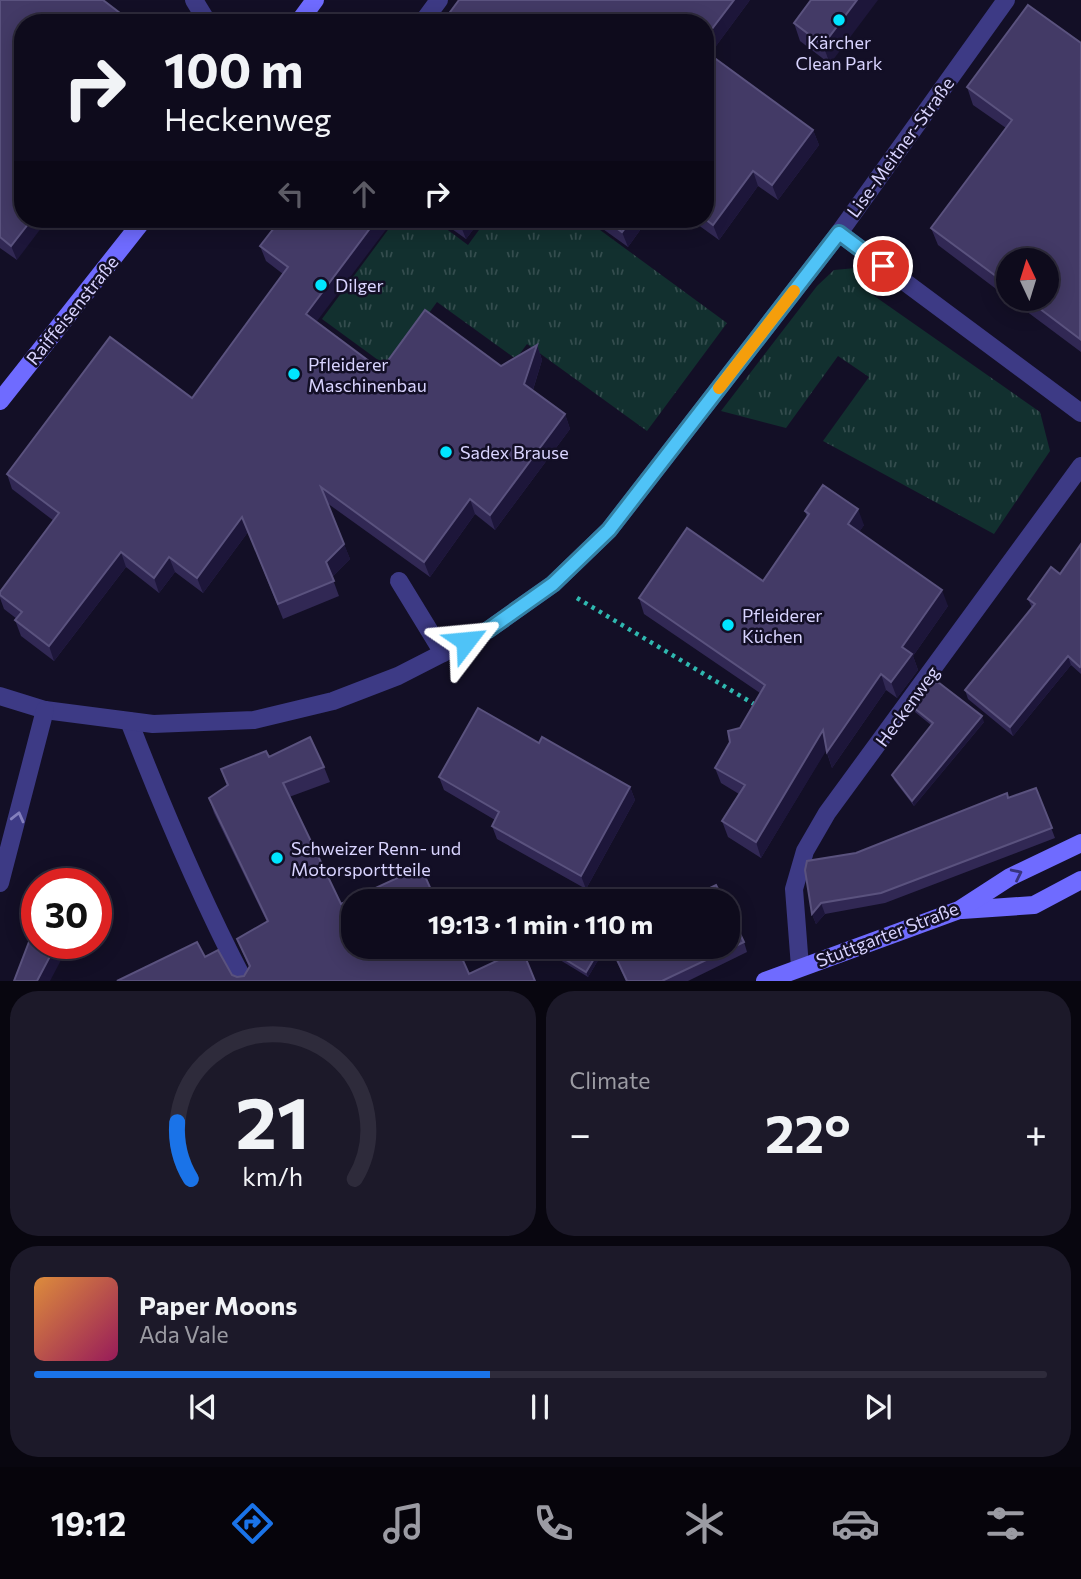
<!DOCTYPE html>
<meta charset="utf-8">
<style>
body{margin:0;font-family:Commissioner,sans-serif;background:#1c1929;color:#f1f3f6;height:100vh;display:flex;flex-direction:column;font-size:26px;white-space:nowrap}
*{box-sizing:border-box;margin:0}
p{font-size:23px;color:#9b9ba3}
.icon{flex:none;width:38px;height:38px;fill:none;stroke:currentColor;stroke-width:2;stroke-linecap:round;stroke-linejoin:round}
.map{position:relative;height:981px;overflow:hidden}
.panel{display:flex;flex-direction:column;gap:10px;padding:10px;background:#08060f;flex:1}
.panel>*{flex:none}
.banner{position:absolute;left:14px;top:14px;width:700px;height:214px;border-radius:28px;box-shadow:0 4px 18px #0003,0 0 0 2px #2e2b3b;background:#0e0b1c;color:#f1f3f6;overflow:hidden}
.needle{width:46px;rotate:356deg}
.tools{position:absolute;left:996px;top:248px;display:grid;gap:14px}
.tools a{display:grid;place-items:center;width:63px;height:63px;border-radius:50%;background:#0e0b1c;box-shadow:0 4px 18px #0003,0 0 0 2px #2e2b3b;font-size:35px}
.speed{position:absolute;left:21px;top:868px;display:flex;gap:14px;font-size:35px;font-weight:700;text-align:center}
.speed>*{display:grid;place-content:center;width:91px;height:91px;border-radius:50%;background:#0e0b1c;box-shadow:0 4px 18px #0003,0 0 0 2px #2e2b3b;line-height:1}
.speed .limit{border:10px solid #d22;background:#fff;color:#111}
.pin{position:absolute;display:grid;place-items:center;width:60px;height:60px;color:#fff;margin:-30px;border:4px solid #fff;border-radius:50%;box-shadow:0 2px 7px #0007}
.me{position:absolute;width:77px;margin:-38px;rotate:61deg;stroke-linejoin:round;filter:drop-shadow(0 0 5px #0008)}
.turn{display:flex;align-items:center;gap:24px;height:147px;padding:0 35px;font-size:32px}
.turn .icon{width:91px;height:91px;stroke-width:2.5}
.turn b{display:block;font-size:49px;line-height:60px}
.lanes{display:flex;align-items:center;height:66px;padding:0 35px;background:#0003;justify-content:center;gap:35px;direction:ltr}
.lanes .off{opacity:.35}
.big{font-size:52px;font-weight:700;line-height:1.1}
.panel .tile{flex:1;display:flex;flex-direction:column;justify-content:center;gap:10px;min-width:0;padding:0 24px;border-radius:28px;background:#1c1929}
.panel .dial{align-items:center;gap:0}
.dial svg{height:182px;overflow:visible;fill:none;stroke:#2e2b3b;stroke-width:7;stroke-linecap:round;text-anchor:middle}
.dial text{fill:#f1f3f6;stroke:none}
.song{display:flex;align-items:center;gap:21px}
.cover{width:84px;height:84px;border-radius:10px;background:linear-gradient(135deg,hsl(30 70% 55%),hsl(330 70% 35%))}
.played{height:7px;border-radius:4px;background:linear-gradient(90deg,#1a73e8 45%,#2e2b3b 45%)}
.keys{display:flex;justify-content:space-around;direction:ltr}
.heat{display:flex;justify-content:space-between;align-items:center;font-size:38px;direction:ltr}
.panel .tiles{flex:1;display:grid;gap:10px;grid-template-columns:1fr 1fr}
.tile:last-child{grid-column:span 2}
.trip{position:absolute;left:341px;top:889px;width:399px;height:70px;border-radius:28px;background:#0e0b1c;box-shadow:0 4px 18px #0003,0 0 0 2px #2e2b3b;font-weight:700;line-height:70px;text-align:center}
.dock{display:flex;height:112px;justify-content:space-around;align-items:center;background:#06040b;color:#9b9ba3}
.dock .icon{width:49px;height:49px}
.dock .current{color:#1a73e8}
.dock b{font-size:32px;color:#f1f3f6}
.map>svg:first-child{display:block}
</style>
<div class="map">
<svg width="1081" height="981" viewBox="0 0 1081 981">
<defs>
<pattern id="grass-tufts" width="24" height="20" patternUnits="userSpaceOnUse" patternTransform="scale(1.75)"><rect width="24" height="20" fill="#12302f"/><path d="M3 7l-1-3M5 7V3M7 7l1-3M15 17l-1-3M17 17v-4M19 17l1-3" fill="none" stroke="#344d4e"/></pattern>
</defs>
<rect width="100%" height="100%" fill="#130f26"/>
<!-- grass -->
<g fill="url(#grass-tufts)">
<polygon points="396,219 433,219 468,245 487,219 585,219 727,323 647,431 527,344 516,359 437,302 389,368 322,319"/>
<polygon points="856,268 878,275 870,293 1040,412 1050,451 994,534 823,441 869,377 838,356 786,428 721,411 817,286 834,270"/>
</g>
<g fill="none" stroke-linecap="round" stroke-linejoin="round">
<!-- path -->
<polyline stroke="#2fb8b0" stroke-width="4.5" stroke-dasharray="3.5 5" stroke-linecap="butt" points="577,598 759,707"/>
<!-- service -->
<g stroke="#3d3a85" stroke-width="18">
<polyline points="194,0 208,23"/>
<polyline points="422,23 439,0"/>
<polyline points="399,581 443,653"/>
<path d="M129 721C163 809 200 896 244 981"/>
</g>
<!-- minor -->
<g stroke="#3d3a85" stroke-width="18">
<polyline points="839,233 1081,413"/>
<polyline points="0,696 45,710 153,724 254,720 333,701 398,676 488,630 553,584 609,530 839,233 1006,0"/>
<polyline points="0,883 45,710"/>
<polyline points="800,967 794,889 805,851 827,813 1081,466"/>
</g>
<!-- secondary -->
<g stroke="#6f6bff" stroke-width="18">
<polyline points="298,23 315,0"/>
<polyline points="0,401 144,219"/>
<polyline points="962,910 1034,905 1081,880"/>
<polyline points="765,981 959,910 1010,877 1081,843"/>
</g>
</g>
<!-- wall -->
<g fill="#312854">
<polygon points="0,0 17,260 0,248"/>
<polygon points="750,0 710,54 813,130 819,145 778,200 758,186 719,240 690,219 705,219 705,23"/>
<polygon points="811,0 830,64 800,41 794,23"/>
<polygon points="1081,43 1081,352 1010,299 1046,299 1008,261 1008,298 938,245 931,228 1006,128 973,105 967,87"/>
<polygon points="281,219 316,322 381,370 501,366 537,345 542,360 533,390 565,414 570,429 495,530 475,514 430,577 327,503 350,559 332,577 339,596 283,619 248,532 203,593 175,572 159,593 126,567 54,661 21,636 15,620 17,619 4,609 0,598 0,592 54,521 12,489 7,474 192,398 283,274 266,261 260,246"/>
<polygon points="438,219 481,219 466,239"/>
<polygon points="589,219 648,219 628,247"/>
<polygon points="805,511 864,525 859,532 948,606 913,656 918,670 897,698 886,690 832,768 826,750 761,858 728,837 722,821 739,794 721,783 715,768 740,728 760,693 644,614 639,598 763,581 807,517"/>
<polygon points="1081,544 1081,674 1071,665 1013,736 968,699 965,690 1032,608 1028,599 1060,574"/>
<polygon points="913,707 984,722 914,806 894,780 892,775 931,725 915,712"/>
<polygon points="539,743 630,787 635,800 586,889 497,839 492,826 495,820 444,790 439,777"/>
<polygon points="269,757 324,767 330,782 289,797 341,904 469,974 535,981 117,981 205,957 232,975 237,977 244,976 249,967 237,939 267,922 214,813 209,798 227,786 221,769"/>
<polygon points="1036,788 1055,838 885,903 825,914 816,924 812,914 856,853"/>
<polygon points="744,942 747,952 688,981 626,981 610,947 728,947"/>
<polygon points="606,947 588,977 560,960 558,955"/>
</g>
<!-- shaded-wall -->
<g fill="#1d163a">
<polygon points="734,0 750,0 705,61 705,38"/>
<polygon points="857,0 878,0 830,64 823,45"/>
<polygon points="813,130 819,145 778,200 772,185"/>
<polygon points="753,171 758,186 719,240 713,225"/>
<polygon points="32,219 48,219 17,260 11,246"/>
<polygon points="377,219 394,219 311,329 306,314"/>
<polygon points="464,219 481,219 466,239 460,224"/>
<polygon points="632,219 648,219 628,247 622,232"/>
<polygon points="537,345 542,360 530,399 524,384"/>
<polygon points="565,414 570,429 495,530 490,515"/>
<polygon points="470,499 475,514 430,577 424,562"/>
<polygon points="858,509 864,525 854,540 848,524"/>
<polygon points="242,517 248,532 203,593 197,578"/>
<polygon points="344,544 350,559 332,577 326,562"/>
<polygon points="121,552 126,567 54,661 49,646"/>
<polygon points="169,557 175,572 159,593 154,578"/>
<polygon points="942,590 948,606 913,656 918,670 897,698 891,682 902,647"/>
<polygon points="1068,656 1071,665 1013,736 1010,727"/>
<polygon points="881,674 886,690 832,768 827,752"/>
<polygon points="982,716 984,722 914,806 912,801"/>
<polygon points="823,730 829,746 761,858 756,842"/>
<polygon points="630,787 635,800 586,889 581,876"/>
<polygon points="821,903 825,914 816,924 812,914"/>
<polygon points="57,943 70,943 50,981 37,981"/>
<polygon points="601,947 606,947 588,977 586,972"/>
</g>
<!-- building -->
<g fill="#433a66" stroke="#5a527e" stroke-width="2">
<polygon points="0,0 103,0 133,23 23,23 23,219 32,219 11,246 0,237"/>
<polygon points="459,0 734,0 705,38 705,23 442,23"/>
<polygon points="811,0 857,0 823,45 794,23"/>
<polygon points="1028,5 1081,43 1080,339 1027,299 1046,299 1046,261 1008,261 1008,285 931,228 1012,120 967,87"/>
<polygon points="705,51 813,130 772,185 753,171 713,225 705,219"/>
<polygon points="281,219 377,219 306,314 381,370 425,310 501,366 537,345 524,384 565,414 490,515 470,499 424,562 321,487 344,544 326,562 334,581 278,604 242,517 197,578 169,557 154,578 121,552 49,646 15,620 22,612 0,595 0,592 59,513 7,474 110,337 192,398 288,267 260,246"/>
<polygon points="453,219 464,219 460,224"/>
<polygon points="604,219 632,219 622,232"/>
<polygon points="823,485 858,509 848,524 942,590 902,647 912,654 891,682 881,674 827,752 823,730 756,842 722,821 745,785 715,768 730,742 728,731 740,728 765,685 639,598 687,528 763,581 809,514 805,511"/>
<polygon points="1081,544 1081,666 1080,667 1068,656 1010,727 965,690 1035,604 1028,599 1051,567 1060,574"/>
<polygon points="934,679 982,716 912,801 892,775 933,723 913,707"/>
<polygon points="478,708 539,743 542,737 630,787 581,876 492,826 499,812 439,777"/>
<polygon points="310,737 324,767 283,783 341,904 421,867 436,901 354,901 354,947 457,947 469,974 522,949 535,981 117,981 197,942 205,957 218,950 232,975 237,977 244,976 250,966 237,939 268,921 209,798 228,785 221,769 266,751 269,757"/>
<polygon points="1036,788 1052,828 881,893 821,903 812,914 805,870 807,861 856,853 1007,793 1008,798"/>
<polygon points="57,870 89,883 51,884"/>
<polygon points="716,885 724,901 683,901"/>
<polygon points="728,909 744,942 662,981 627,981 611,947 728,947"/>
<polygon points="37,921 37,943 57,943 37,981 14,981"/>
<polygon points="563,947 601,947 586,972 558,955"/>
</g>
<!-- one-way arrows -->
<defs><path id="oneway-chevron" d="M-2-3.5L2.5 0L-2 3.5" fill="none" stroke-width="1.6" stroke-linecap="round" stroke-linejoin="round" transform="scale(1.75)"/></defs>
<use stroke="#837fbc" href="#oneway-chevron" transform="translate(18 817) rotate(-76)"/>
<use stroke="#38347d" href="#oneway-chevron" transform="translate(1017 874) rotate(-26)"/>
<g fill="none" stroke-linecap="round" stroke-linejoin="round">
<!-- route casing -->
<g stroke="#337fa1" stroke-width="18">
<polyline id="route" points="466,641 488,630 553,584 609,530 839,233 883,266"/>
</g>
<!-- route -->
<use href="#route" stroke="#4fc3f7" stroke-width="12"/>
<!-- slow -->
<polyline stroke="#f59e0b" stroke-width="12" points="719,388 794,291"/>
</g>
<!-- markers -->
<g fill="#00e5ff" stroke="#130f26" stroke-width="2.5">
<circle cx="839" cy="20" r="7"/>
<circle cx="321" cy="285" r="7"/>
<circle cx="294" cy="374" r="7"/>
<circle cx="446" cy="452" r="7"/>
<circle cx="728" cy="625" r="7"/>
<circle cx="277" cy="858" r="7"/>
</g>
<g text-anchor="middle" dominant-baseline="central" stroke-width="5" stroke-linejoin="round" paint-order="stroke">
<!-- poi labels -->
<g font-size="18" fill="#d9d4ff" stroke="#130f26" text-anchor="start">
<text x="839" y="42" text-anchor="middle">Kärcher<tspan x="839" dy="21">Clean Park</tspan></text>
<text x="335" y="285">Dilger</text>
<text x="308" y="364">Pfleiderer<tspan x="308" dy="21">Maschinenbau</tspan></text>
<text x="460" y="452">Sadex Brause</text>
<text x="742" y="615">Pfleiderer<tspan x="742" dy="21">Küchen</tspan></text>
<text x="291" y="848">Schweizer Renn- und<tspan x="291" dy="21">Motorsporttteile</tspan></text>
</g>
<!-- street labels -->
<g font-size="18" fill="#d9d4ff" stroke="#130f26">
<text transform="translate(900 147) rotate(-54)">Lise-Meitner-Straße</text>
<text transform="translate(72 310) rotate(-51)">Raiffeisenstraße</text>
<text transform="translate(907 706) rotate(-54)">Heckenweg</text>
<text transform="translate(887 934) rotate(-21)">Stuttgarter Straße</text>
</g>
</g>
</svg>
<div class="tools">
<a><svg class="needle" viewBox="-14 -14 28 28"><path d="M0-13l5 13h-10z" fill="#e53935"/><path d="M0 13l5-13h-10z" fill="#9b9ba3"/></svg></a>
</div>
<div class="speed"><div class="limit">30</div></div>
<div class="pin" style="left:883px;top:266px;background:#d93025"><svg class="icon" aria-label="arrive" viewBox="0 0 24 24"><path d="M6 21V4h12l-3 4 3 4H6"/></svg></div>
<svg class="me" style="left:466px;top:641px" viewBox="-20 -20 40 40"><path d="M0-17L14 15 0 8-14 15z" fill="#4fc3f7" stroke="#fff" stroke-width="4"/></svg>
<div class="trip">19:13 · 1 min · 110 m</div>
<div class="banner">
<div class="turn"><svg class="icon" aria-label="right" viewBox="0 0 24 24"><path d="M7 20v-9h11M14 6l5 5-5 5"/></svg><div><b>100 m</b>Heckenweg</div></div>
<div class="lanes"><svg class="icon off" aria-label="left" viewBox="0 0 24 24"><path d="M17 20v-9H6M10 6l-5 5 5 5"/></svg><svg class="icon off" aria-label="ahead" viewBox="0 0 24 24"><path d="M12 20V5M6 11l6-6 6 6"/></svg><svg class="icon" aria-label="right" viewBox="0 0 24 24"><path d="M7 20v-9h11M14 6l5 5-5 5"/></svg></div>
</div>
</div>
<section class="panel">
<div class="tiles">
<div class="tile dial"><svg viewBox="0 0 100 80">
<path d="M14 69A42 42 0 1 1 86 69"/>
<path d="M14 69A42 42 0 0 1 8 44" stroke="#1a73e8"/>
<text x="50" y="56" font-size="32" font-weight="700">21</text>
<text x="50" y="72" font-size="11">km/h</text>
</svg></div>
<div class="tile"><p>Climate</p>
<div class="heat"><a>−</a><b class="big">22°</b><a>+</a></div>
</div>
<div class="tile">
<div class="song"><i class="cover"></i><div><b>Paper Moons</b><p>Ada Vale</p></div></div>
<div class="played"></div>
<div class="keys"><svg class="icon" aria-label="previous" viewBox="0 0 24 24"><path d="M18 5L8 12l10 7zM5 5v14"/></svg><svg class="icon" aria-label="pause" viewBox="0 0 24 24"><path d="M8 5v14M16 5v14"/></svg><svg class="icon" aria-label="next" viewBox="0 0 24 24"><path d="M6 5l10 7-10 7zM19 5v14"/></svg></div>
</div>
</div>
</section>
<nav class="dock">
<b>19:12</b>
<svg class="icon current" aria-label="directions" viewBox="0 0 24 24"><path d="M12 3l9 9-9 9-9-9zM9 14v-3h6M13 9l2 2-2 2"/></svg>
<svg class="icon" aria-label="music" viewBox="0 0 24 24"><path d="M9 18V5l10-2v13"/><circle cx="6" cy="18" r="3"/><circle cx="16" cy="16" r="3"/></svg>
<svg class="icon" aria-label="phone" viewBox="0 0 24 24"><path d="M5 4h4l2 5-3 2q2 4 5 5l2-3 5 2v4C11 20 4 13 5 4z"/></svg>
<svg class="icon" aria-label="climate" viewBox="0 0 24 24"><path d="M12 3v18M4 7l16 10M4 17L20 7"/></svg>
<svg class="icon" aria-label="car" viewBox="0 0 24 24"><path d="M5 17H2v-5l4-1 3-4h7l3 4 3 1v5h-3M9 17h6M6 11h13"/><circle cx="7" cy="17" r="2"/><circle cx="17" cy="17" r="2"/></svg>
<svg class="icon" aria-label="filters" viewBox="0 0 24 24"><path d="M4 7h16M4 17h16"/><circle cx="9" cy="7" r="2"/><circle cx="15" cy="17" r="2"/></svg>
</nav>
